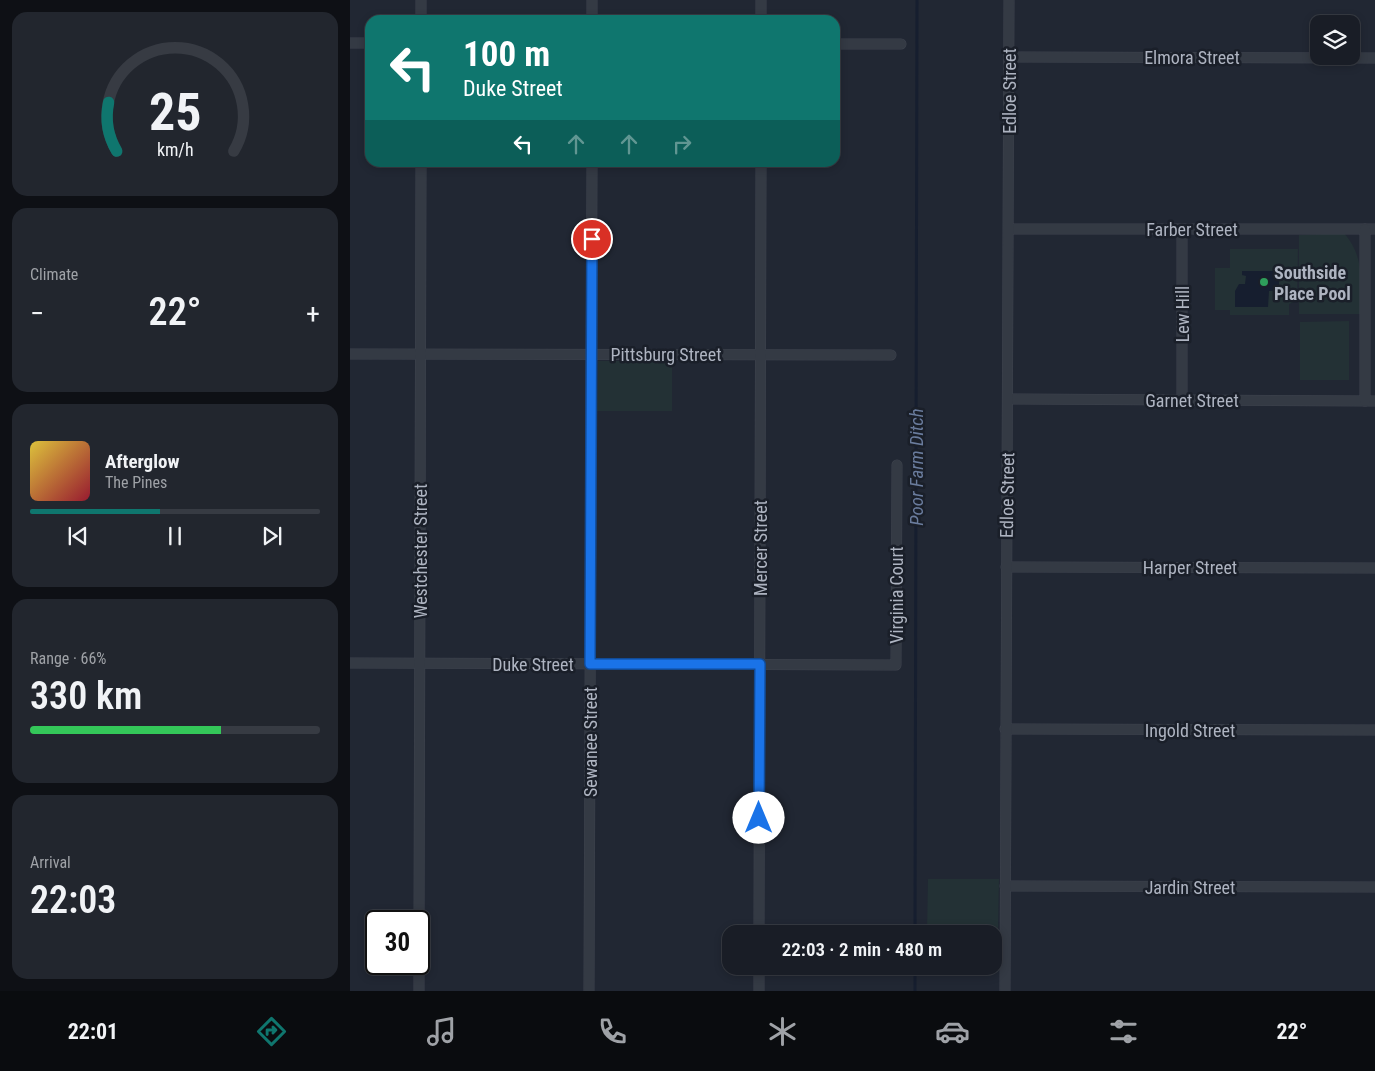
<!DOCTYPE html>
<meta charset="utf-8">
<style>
body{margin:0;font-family:"Roboto Condensed",sans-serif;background:#22262e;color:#f1f3f6;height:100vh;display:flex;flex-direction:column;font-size:19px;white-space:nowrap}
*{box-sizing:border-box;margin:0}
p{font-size:16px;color:#9fa2a7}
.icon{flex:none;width:28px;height:28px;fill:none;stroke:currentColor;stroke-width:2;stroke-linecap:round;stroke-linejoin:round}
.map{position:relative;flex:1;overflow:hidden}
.panel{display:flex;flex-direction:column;gap:12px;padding:12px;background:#0e1015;width:350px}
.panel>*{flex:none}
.top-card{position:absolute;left:15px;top:15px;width:475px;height:152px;border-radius:15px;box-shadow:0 2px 8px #0003,0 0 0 1px #373b43;background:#0f766e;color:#fff;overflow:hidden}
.tools{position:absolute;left:960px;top:15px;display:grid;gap:10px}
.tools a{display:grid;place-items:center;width:50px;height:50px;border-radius:10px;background:#191d26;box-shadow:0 2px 8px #0003,0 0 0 1px #373b43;font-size:25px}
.speed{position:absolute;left:15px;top:910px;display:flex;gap:10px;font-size:25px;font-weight:700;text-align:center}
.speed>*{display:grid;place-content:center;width:65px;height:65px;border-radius:50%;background:#191d26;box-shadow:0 2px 8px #0003,0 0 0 1px #373b43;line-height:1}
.speed .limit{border:2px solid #111;border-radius:8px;background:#fff;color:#111}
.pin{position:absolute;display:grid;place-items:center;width:42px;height:42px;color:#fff;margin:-21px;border:2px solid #fff;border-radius:50%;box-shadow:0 1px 5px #0007}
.me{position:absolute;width:55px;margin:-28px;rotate:0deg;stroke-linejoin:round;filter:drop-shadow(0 0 4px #0008)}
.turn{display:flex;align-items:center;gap:18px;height:105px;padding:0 15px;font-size:22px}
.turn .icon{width:65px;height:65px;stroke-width:2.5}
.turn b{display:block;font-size:35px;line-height:42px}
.lanes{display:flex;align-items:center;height:48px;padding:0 15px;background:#0003;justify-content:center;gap:25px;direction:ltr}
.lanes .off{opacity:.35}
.big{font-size:38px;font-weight:600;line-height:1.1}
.panel .widget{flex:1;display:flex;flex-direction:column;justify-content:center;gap:8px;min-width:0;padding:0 18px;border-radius:15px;background:#22262e}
.panel .dial{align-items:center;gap:0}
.dial svg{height:130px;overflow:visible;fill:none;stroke:#373b43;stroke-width:7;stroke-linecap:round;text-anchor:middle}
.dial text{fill:#f1f3f6;stroke:none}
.song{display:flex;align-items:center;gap:15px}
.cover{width:60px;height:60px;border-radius:8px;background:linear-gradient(135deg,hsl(50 70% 55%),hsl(350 70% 35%))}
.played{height:5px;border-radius:2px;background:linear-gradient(90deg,#0f766e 45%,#373b43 45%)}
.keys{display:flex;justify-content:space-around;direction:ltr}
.heat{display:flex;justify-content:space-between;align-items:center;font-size:28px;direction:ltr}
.charge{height:8px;border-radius:4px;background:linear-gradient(90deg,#34c759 66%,#373b43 0)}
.trip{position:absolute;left:372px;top:925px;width:280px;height:50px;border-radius:15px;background:#191d26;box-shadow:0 2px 8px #0003,0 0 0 1px #373b43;font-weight:600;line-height:50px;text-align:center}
.dock{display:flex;height:80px;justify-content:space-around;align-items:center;background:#0a0c0f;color:#9fa2a7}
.dock .icon{width:35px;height:35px}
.dock .active{color:#0f766e}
.dock b{font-size:22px;color:#f1f3f6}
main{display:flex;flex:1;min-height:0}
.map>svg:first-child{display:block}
</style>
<main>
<section class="panel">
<div class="widget dial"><svg viewBox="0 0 100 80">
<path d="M14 69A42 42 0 1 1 86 69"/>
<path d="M14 69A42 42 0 0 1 9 39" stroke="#0f766e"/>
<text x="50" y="56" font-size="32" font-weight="700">25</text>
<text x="50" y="72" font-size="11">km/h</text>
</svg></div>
<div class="widget"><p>Climate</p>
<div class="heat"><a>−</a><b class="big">22°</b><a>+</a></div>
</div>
<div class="widget">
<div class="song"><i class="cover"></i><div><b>Afterglow</b><p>The Pines</p></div></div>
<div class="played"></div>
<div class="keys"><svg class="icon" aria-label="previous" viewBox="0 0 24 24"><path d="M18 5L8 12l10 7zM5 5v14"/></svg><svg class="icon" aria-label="pause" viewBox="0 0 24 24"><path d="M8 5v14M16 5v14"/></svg><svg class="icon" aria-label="next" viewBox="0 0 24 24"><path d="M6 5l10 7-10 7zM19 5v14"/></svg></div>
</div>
<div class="widget"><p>Range · 66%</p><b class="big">330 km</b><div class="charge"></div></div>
<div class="widget"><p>Arrival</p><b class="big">22:03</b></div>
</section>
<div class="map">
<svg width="1025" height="991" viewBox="0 0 1025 991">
<rect width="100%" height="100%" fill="#212733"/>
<!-- green -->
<g fill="#233135">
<path d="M994 233C1016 259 1010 282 1010 314H949V235Z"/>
<polygon points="880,249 948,249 947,301 939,304 939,315 880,315 880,310 865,310 865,268 880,268"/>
<polygon points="999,321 999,380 950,380 950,322"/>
<polygon points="248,361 322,361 322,411 247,411"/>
<polygon points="578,879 649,879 648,931 577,931"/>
</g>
<!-- water -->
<polygon fill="#161e2f" points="892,271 929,271 929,290 919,291 918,307 885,307 885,291 889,284 895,284 896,276 892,275"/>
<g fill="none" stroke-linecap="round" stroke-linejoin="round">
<!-- stream -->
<g stroke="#161e2f" stroke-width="3">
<polyline points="565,934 567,0"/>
<polyline points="565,991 565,966"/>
</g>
<!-- minor casing -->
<g stroke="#3e434e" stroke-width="11">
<g id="minor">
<polyline points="71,20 71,0"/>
<polyline points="242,20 242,0"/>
<polyline points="411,20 411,0"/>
<polyline points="0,43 20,43"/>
<polyline points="485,44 551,44"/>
<polyline points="659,57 1025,58"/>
<polyline points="659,229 1025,229"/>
<polyline points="832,229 832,400"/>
<polyline points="0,354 541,355"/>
<polyline points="658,399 1025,401"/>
<polyline points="1015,401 1015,229"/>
<polyline points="656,567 1025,568"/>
<polyline points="0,663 546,665 547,465"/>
<polyline points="655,729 1025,730"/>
<polyline points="655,886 1025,887"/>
<polyline points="409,934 411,162"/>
<polyline points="69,939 71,162"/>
<polyline points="69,991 69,964"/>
<polyline points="239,991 242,162"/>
<polyline points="409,991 409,966"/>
<polyline points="655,991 659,0"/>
</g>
</g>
<!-- minor -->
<use href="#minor" stroke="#343a44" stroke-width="10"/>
</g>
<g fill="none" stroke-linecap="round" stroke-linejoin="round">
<!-- route casing -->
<g stroke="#114b97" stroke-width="12">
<polyline id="route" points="242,239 240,664 410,664 409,818"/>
</g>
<!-- route -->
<use href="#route" stroke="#1a73e8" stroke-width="9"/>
</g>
<!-- markers -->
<circle fill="#2e9e5b" stroke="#1a1f29" stroke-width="2" cx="914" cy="282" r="5"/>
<g text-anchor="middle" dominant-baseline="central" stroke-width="5" stroke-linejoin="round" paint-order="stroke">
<!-- street labels -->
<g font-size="18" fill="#aeb4c1" stroke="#1a1f29">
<text x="842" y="57">Elmora Street</text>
<text transform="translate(659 91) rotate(-90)">Edloe Street</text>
<text x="842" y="229">Farber Street</text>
<text transform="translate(832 314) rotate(-90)">Lew Hill</text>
<text x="316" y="354">Pittsburg Street</text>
<text x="842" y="400">Garnet Street</text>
<text transform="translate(657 495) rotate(-89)">Edloe Street</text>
<text transform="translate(410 548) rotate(-90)">Mercer Street</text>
<text transform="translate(70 551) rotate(-90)">Westchester Street</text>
<text x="840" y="567">Harper Street</text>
<text transform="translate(546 595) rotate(-90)">Virginia Court</text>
<text x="183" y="664">Duke Street</text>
<text x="840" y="730">Ingold Street</text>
<text transform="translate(240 742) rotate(-90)">Sewanee Street</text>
<text x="840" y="887">Jardin Street</text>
</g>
<!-- poi labels -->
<g font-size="18" font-weight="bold" fill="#aeb4c1" stroke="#1a1f29" text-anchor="start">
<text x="924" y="272">Southside<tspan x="924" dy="21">Place Pool</tspan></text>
</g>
<!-- water labels -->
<g font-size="19" font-style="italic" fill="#6a7c9d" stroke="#1a1f29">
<text transform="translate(566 467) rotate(-90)">Poor Farm Ditch</text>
</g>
</g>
</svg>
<div class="tools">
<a><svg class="icon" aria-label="layers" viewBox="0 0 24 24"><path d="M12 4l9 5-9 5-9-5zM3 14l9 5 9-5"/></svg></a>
</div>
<div class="speed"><div class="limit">30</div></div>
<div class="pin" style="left:242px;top:239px;background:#d93025"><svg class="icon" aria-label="arrive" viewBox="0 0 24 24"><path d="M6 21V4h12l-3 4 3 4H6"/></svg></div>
<svg class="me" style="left:409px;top:818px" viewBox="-20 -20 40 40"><circle r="19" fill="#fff"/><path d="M0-13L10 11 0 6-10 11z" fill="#1a73e8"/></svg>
<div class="trip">22:03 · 2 min · 480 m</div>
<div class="top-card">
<div class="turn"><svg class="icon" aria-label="left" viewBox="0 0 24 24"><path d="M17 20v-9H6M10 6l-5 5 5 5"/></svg><div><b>100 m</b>Duke Street</div></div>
<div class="lanes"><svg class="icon" aria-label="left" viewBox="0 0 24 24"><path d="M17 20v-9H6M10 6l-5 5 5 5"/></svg><svg class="icon off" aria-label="ahead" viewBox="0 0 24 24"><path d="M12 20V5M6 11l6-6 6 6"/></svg><svg class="icon off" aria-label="ahead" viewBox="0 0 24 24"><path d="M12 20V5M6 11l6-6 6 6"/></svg><svg class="icon off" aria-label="right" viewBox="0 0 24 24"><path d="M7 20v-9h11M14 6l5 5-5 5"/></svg></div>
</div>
</div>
</main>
<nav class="dock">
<b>22:01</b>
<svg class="icon active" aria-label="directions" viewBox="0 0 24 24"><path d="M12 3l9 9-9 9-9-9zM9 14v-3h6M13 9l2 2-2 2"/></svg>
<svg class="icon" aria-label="music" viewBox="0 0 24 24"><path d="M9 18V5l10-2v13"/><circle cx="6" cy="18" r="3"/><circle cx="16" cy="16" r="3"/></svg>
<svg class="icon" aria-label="phone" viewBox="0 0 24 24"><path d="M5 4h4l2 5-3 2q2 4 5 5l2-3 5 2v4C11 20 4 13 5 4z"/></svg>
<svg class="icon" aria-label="climate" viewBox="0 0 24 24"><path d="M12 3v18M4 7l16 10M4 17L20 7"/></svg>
<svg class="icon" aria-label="car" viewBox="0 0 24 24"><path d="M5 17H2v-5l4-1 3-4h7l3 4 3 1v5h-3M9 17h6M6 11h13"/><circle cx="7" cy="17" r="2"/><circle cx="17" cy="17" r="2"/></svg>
<svg class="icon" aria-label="filters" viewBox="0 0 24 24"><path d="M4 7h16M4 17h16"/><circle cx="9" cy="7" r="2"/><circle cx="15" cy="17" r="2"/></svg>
<b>22°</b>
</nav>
